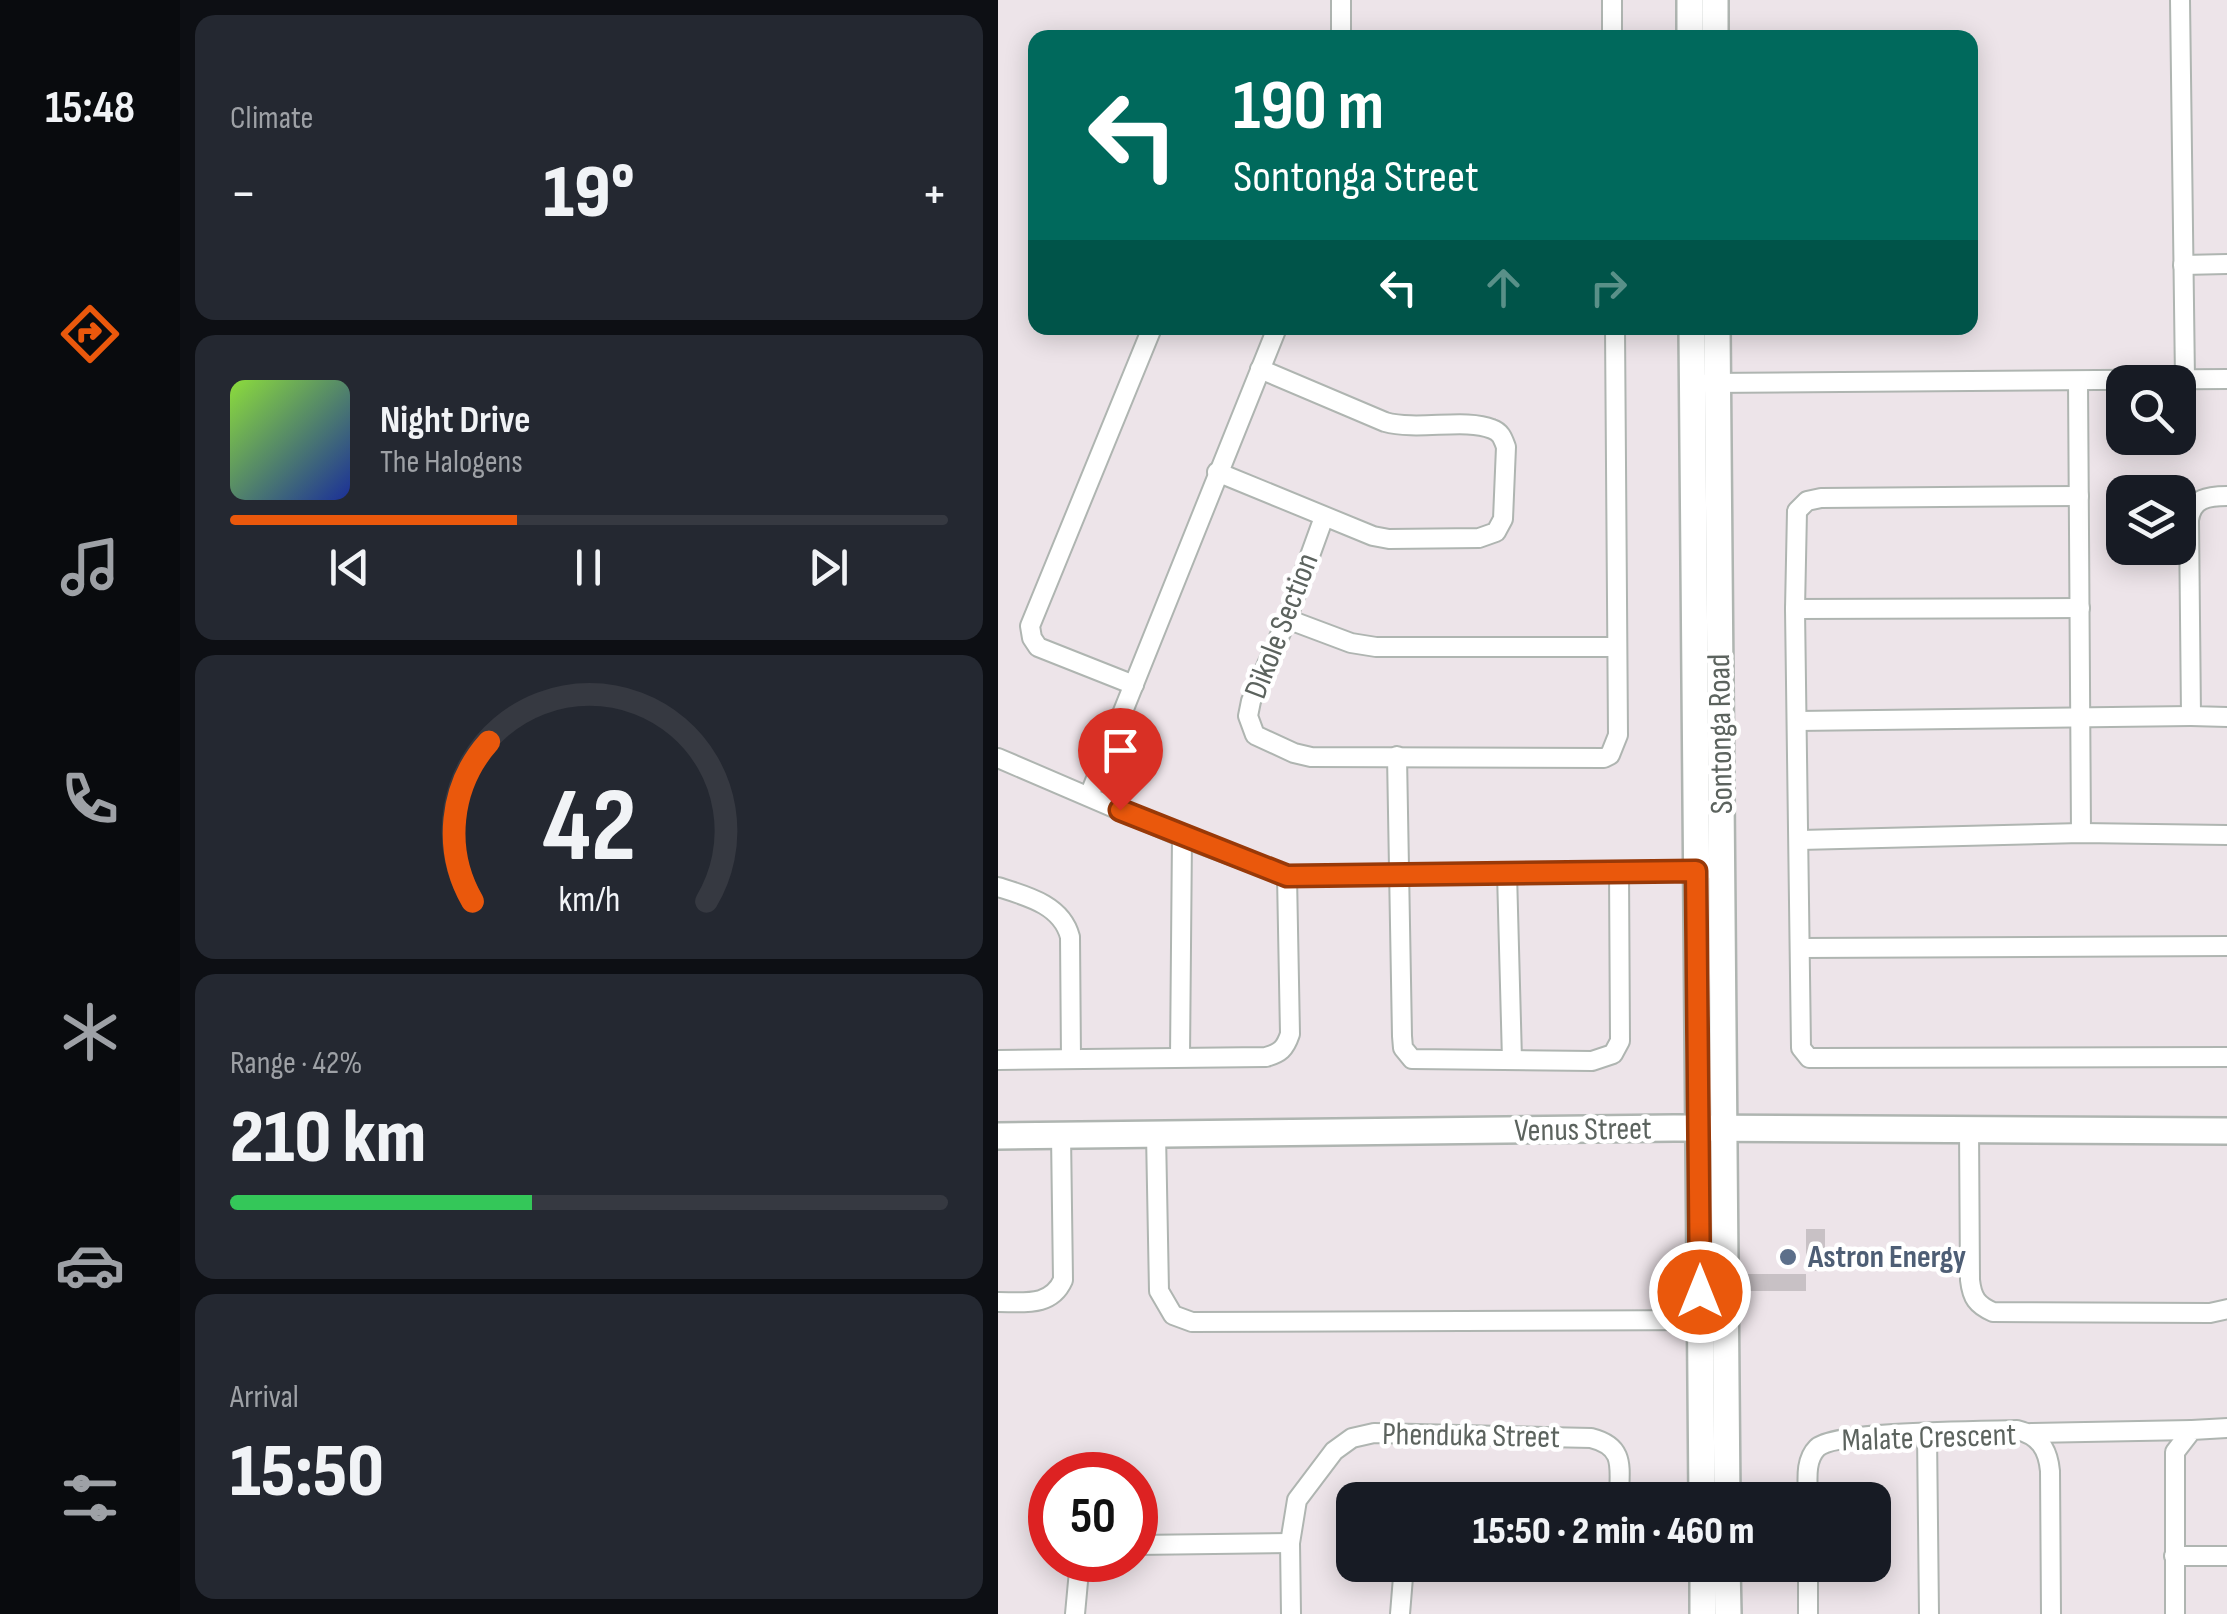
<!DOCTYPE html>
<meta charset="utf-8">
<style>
body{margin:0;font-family:"Sofia Sans Condensed",sans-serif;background:#242831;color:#f1f3f6;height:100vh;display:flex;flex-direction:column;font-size:38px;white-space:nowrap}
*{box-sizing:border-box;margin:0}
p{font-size:32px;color:#9ea1a6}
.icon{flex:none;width:55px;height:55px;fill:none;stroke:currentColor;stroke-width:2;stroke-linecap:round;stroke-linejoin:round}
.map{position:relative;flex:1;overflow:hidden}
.sheet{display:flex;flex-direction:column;gap:15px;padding:15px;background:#0d0f14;width:818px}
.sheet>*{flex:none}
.banner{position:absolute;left:30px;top:30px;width:950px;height:305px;border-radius:20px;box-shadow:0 5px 25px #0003;background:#00695c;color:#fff;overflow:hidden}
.fabs{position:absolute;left:1108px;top:365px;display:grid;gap:20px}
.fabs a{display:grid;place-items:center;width:90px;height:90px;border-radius:20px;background:#171b24;box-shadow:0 5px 25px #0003;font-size:50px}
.speed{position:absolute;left:30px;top:1452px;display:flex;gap:20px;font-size:50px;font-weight:700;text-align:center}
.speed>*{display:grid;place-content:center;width:130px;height:130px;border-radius:50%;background:#171b24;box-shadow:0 5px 25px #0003;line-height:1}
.speed .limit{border:15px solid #d22;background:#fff;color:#111}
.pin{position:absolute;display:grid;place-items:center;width:85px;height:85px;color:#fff;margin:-102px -42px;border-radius:50% 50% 50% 0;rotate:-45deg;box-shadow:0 0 10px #0007}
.pin .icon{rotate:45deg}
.me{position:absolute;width:110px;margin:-55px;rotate:0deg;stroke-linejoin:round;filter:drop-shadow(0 0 8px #0008)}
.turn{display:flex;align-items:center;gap:35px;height:210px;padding:0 40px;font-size:45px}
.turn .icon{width:130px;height:130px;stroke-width:2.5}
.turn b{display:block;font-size:70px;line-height:85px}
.lanes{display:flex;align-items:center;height:95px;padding:0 40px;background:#0003;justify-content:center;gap:50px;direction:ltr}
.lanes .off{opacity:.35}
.big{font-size:75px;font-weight:800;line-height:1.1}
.sheet .card{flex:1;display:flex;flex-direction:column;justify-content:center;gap:15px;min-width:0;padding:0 35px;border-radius:20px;background:#242831}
.sheet .dial{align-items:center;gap:0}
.dial svg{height:260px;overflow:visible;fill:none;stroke:#363941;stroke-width:7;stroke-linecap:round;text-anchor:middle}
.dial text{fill:#f1f3f6;stroke:none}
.song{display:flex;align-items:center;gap:30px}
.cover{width:120px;height:120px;border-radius:15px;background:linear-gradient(135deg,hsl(90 70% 55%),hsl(230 70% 35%))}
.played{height:10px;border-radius:5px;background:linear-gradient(90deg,#ea580c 40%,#363941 40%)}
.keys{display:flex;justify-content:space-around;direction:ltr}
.heat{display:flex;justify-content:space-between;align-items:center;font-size:55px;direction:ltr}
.charge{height:15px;border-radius:8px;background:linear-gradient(90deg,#34c759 42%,#363941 0)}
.trip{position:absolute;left:338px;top:1482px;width:555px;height:100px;border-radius:20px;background:#171b24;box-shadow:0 5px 25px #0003;font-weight:800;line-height:100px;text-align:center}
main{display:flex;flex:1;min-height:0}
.tab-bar{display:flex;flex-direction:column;width:180px;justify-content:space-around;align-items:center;background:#090b0e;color:#9ea1a6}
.tab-bar .icon{width:70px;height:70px}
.tab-bar .selected{color:#ea580c}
.tab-bar b{font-size:45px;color:#f1f3f6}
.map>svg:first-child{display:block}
</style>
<main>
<nav class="tab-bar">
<b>15:48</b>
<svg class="icon selected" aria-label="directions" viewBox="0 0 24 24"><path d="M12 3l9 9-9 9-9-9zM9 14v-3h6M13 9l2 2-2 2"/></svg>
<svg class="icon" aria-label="music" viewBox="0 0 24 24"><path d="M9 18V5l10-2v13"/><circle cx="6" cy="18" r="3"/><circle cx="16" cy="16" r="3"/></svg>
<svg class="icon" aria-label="phone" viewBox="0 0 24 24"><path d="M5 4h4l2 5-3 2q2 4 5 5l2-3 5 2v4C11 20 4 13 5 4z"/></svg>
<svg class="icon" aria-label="climate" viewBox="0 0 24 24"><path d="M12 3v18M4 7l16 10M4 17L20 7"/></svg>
<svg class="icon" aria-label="car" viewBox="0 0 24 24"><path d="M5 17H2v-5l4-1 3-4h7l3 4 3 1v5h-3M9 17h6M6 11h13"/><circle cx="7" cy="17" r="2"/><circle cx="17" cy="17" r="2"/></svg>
<svg class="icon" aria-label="filters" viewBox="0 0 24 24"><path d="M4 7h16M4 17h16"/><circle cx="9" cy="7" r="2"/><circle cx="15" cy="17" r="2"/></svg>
</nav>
<section class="sheet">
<div class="card"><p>Climate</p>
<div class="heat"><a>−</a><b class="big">19°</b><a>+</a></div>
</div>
<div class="card">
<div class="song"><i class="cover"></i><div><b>Night Drive</b><p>The Halogens</p></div></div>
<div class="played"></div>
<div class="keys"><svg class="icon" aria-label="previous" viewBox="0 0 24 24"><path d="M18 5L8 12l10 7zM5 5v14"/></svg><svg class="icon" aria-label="pause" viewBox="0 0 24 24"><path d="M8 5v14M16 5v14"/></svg><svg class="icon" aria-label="next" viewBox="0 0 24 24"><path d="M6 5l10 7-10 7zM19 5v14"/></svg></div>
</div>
<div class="card dial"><svg viewBox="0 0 100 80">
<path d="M14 69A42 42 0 1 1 86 69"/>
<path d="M14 69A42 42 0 0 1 19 20" stroke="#ea580c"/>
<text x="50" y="56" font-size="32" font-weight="700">42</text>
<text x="50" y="72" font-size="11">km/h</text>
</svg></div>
<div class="card"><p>Range · 42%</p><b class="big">210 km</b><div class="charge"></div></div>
<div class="card"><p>Arrival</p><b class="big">15:50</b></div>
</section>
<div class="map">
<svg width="1230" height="1614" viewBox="0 0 1230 1614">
<rect width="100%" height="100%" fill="#ede4e9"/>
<!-- building -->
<g fill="#c8c1c5">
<rect x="808" y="1229" width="19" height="42"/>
<rect x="749" y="1274" width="59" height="17"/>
</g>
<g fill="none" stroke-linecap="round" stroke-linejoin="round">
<!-- street casing -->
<g stroke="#afb5b1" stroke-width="22">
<g id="street">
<polyline points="343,0 343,38"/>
<polyline points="614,0 614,38"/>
<polyline points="1182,0 1187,380"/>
<polyline points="1185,265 1230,264"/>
<polyline points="1080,381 1083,833"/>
<polyline points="710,383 1230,379"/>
<path d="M219 472 375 536 391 539 481 538 498 532 505 519 508 447C505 439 503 432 494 429 467 418 420 431 387 422L262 369"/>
<polyline points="1081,496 823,498 809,501 799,511 797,609 803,1048 811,1058 820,1058 1230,1057"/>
<path d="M1230 496C1210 496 1194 498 1191 520L1193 716 1230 717"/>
<polyline points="326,517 289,619 253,701 250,716 257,735 296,753 313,757 606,758 612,755 620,735 617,328"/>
<polyline points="797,609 1082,608"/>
<polyline points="289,619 353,643 378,647 619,647"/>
<polyline points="136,685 40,647 34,638 32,626 154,328"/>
<polyline points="799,721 1193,716"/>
<polyline points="399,756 404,1036 405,1048 414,1059 594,1061 615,1054 622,1041 621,871"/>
<polyline points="0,758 184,837 289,876 706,871"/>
<polyline points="91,796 279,328"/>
<polyline points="802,840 1083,833 1230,835"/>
<polyline points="509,873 514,1060"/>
<path d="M0 887C29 896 64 905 72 937L73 1059"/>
<polyline points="802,948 1230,946"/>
<polyline points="182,1057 184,837"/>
<path d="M0 1060 268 1057C282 1053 287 1049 292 1034L289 876"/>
<path d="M971 1128 972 1280C974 1298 979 1305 995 1312L1212 1313 1230 1309"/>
<polyline points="158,1134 161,1291 175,1315 194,1322 711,1320"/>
<path d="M0 1302C26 1302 53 1307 65 1280L63 1135"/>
<polyline points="929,1433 931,1614"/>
<polyline points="1033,1433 1194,1430"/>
<path d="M810 1500C810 1483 806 1461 819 1448 836 1431 987 1431 1019 1430 1041 1435 1050 1449 1052 1471L1053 1614"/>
<polyline points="138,1545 292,1543"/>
<polyline points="1176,1556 1230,1556"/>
<polyline points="810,1565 810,1614"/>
<polyline points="77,1614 82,1560"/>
<path d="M293 1614 292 1543 299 1500 336 1451 354 1438 376 1433 593 1438C629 1447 621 1469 621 1500"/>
<polyline points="402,1614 406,1565"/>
<polyline points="1177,1614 1177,1452 1194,1430 1230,1428"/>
</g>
</g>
<!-- secondary casing -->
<g stroke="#afb5b1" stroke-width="30">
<g id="secondary">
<polyline points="692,0 692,38"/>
<polyline points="717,0 717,38"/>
<polyline points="694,328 704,1500"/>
<polyline points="719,328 729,1500"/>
<polyline points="0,1136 676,1128 1230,1131"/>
<polyline points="705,1565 705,1614"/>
<polyline points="729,1565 730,1614"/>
</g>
</g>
<!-- street -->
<use href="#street" stroke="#fff" stroke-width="18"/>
<!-- secondary -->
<use href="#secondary" stroke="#fff" stroke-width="25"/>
</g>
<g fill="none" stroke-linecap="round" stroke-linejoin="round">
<!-- route casing -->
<g stroke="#983908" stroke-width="25">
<polyline id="route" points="122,810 289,876 698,871 702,1292"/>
</g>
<!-- route -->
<use href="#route" stroke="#ea580c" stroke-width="18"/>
</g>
<!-- markers -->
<circle fill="#5c6f8a" stroke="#fff" stroke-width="4" cx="790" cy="1257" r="10"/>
<g text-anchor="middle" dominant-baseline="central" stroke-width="9" stroke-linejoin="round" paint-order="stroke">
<!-- street labels -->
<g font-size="32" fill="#5c635e" stroke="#fff">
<text transform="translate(284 626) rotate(-69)">Dikole Section</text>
<text transform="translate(723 734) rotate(-91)">Sontonga Road</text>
<text transform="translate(585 1130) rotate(-1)">Venus Street</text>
<text transform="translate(473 1436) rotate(1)">Phenduka Street</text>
<text transform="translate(931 1438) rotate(-2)">Malate Crescent</text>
</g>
<!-- service labels -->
<g font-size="32" font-weight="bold" fill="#4e5e75" stroke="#fff" text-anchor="start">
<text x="810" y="1257">Astron Energy</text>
</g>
</g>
</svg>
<div class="fabs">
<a><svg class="icon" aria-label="search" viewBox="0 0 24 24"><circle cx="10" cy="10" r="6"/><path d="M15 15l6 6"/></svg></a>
<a><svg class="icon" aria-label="layers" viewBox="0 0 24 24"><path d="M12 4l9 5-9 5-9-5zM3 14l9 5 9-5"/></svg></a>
</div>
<div class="speed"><div class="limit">50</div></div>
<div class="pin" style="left:122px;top:810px;background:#d93025"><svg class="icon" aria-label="arrive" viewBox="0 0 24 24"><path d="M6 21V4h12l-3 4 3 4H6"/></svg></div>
<svg class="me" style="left:702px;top:1292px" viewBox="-20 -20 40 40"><circle r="17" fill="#ea580c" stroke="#fff" stroke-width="3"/><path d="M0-11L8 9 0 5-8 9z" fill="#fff"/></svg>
<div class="trip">15:50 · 2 min · 460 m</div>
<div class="banner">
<div class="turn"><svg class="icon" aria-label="left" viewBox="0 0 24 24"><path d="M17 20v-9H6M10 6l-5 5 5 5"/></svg><div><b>190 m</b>Sontonga Street</div></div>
<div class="lanes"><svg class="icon" aria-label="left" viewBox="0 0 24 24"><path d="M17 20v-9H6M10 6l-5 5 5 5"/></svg><svg class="icon off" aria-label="ahead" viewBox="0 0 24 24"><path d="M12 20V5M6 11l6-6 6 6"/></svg><svg class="icon off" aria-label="right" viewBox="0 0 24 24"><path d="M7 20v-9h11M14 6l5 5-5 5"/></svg></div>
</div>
</div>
</main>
